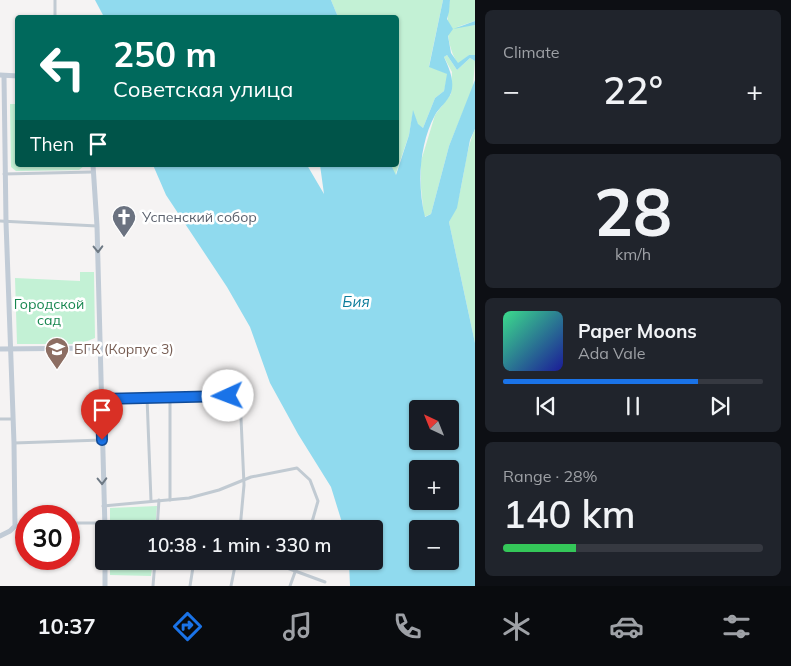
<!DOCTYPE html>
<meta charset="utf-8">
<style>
body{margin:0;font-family:Mulish,sans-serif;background:#20242c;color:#f1f3f6;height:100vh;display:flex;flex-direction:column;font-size:19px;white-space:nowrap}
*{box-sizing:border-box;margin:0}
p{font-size:16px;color:#9ea1a6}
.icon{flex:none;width:28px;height:28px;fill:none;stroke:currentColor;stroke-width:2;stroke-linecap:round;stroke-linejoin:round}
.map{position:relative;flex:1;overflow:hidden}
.panel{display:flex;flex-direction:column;gap:10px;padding:10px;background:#0d0f14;width:316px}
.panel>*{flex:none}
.banner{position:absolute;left:15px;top:15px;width:384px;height:152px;border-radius:5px;box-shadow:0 1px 4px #0004;background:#00695c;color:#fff;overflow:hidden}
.needle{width:32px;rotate:317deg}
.buttons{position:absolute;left:409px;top:400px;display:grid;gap:10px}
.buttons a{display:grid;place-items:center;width:50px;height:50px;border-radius:5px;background:#171b24;box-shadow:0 1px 4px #0004;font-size:25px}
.speed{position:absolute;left:15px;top:505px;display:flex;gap:10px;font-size:25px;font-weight:700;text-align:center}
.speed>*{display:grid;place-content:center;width:65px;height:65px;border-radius:50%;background:#171b24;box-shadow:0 1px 4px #0004;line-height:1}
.speed .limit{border:8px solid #d22;background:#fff;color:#111}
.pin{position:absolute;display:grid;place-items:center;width:42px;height:42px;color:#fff;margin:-51px -21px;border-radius:50% 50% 50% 0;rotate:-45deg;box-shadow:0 0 5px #0007}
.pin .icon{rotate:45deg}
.me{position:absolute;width:55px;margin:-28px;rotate:268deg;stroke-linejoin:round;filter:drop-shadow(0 0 4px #0008)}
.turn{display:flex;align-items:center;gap:18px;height:105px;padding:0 15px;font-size:22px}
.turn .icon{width:65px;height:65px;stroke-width:2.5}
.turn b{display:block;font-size:35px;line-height:42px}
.then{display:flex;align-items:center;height:48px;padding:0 15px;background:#0003;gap:10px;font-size:19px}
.big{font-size:38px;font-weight:600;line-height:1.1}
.panel .card{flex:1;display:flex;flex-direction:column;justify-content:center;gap:8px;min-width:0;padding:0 18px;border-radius:8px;background:#20242c}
.panel .dial{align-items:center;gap:0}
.dial b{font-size:65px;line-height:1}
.song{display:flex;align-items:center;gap:15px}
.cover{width:60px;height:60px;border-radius:8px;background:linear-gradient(135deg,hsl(150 70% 55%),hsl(240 70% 35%))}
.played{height:5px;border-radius:2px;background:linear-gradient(90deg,#1a73e8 75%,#363941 75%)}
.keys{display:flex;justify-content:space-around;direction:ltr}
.heat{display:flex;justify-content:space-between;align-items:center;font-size:28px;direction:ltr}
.charge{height:8px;border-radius:4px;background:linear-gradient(90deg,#34c759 28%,#363941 0)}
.trip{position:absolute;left:95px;top:520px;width:288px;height:50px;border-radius:5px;background:#171b24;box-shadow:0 1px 4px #0004;font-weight:600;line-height:50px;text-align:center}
.tab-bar{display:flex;height:80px;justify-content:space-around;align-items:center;background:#090b0e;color:#9ea1a6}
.tab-bar .icon{width:35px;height:35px}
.tab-bar .current{color:#1a73e8}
.tab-bar b{font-size:22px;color:#f1f3f6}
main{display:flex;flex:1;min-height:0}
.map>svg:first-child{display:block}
</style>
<main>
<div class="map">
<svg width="475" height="586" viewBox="0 0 475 586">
<rect width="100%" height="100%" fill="#f5f3f3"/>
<!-- green -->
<g fill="#c3f1d5">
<polygon points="331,0 443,0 429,66 448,74 444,91 435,98 423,128 418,125 413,112 409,135 395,176 391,165 396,165 396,18 338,17"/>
<path d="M450 0H475V21L457 27 475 25V55H469L458 64C446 45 446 22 450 0Z"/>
<polygon points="447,55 457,70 470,58 475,61 473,87 449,146 431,214 424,217 421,188 421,161 435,115 451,94 452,72 444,57"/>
<polygon points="10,104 17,104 18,165 84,166 79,170 16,171 11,167"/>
<path d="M475 129V343L449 222C465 195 462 158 475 129Z"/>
<polygon points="80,272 94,272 95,338 80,344 17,344 15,278 80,281"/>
<polygon points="157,506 155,529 110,529 110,508"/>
<polygon points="110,561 153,561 151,576 110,575"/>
</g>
<!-- water -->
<g fill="#90daee" fill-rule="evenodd">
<polygon points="95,0 331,0 338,17 104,17"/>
<path d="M443 0H450L449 12 447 19 453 29 475 21V25L453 29 448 36 451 53 458 63 469 55H475V61L470 58 457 70 447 55 444 57C449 68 455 81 451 93 448 101 439 108 435 115 419 145 417 185 425 217L431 214 449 146 475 80V129L470 140 457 208 449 222 475 343V586H350L349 561H374V529H344L331 487 298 434 270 383 250 327 227 287 166 195 153 165H307L324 194 320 165H391L396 175 409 135 413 110 418 124 423 128 435 98 444 91 447 74 429 67ZM418 409H450V441H418ZM418 469H450V501H418ZM418 529H450V561H418Z"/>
</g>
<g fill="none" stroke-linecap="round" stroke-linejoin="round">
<!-- street -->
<g stroke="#c1cad2" stroke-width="3">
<polyline points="55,0 55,18"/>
<polyline points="4,174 93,172"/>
<polyline points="0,221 97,226"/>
<polyline points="147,397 151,501"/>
<polyline points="102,399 240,396 244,485 240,529"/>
<polyline points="0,419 13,419"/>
<polyline points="14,443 102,440"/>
<polyline points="170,500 170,397"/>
<polyline points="103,506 189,498 219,490 251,477 297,468 310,480 318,501 310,529"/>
<polyline points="69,523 105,523"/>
<polyline points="15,526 26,524"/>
<polyline points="157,529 159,500"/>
<polyline points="268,561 325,582"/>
<polyline points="153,586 155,561"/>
<polyline points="190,586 194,561"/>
<polyline points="231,586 236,561"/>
<polyline points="290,586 299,561"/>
</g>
<!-- secondary -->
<g stroke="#c1cbd6" stroke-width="5">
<polyline points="0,75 18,76"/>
<polyline points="93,165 97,226 105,529"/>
<polyline points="0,349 101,348"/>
<polyline points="0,536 10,531 15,526 14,443 6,222 4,76"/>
<polyline points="105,586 105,561"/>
</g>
</g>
<!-- one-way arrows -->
<defs><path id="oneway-chevron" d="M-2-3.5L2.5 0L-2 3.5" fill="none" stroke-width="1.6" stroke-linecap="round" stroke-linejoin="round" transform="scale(1.25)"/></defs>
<g stroke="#6e7984">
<use href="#oneway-chevron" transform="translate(98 249) rotate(89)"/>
<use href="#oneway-chevron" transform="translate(102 481) rotate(89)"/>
</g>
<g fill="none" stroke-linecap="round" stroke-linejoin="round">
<!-- route casing -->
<g stroke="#114b97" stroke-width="12">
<polyline id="route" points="102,440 101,399 228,396"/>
</g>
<!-- route -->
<use href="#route" stroke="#1a73e8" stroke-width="9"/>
</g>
<!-- icons -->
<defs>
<g id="church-pin" transform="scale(1.25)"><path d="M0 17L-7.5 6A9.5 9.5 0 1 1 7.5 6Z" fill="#6b7280" stroke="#fff"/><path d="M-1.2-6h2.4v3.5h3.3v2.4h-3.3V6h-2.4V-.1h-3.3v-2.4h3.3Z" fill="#fff"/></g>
<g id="university-pin" transform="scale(1.25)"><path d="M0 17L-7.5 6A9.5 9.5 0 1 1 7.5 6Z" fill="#8d6e63" stroke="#fff"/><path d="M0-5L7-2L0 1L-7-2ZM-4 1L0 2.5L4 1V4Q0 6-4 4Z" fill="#fff"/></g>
</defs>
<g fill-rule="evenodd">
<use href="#church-pin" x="124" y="217"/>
<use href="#university-pin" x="57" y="349"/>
</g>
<g text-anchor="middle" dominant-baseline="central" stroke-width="5" stroke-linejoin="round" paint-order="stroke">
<!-- worship labels -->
<g font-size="14" fill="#5b616d" stroke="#fff" text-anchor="start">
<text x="142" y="217">Успенский собор</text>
</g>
<!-- park labels -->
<g font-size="14" fill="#17864f" stroke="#fff">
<text x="49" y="304">Городской<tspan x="49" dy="16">сад</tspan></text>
</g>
<!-- education labels -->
<g font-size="14" fill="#785e54" stroke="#fff" text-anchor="start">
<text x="74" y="349">БГК (Корпус 3)</text>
</g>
<!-- water labels -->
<g font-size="15" font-style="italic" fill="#0c7c9b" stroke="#fff">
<text x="356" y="301">Бия</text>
</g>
</g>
</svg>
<div class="buttons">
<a><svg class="needle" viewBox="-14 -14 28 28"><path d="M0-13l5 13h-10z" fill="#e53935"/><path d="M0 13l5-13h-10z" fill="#9ea1a6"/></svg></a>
<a>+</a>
<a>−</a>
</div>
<div class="speed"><div class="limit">30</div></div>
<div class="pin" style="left:102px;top:440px;background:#d93025"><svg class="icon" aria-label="arrive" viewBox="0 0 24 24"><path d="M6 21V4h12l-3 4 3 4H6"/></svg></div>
<svg class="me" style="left:228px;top:396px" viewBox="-20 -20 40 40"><circle r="19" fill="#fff"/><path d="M0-13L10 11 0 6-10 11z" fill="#1a73e8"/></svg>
<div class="trip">10:38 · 1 min · 330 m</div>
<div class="banner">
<div class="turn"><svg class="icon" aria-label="left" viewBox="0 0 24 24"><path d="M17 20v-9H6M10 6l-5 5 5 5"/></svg><div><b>250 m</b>Советская улица</div></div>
<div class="then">Then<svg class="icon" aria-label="arrive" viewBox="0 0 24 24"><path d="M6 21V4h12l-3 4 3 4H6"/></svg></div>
</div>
</div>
<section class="panel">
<div class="card"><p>Climate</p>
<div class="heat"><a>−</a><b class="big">22°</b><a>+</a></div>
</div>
<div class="card dial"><b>28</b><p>km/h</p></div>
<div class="card">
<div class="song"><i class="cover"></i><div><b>Paper Moons</b><p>Ada Vale</p></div></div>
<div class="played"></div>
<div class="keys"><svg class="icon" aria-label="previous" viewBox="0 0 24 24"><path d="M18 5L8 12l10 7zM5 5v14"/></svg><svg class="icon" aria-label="pause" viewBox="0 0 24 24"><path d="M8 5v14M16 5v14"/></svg><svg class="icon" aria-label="next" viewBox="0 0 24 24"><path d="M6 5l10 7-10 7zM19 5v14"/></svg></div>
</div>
<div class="card"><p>Range · 28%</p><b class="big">140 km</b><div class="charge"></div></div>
</section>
</main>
<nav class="tab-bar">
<b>10:37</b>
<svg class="icon current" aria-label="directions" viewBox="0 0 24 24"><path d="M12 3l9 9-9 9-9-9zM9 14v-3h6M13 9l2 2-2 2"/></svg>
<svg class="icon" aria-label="music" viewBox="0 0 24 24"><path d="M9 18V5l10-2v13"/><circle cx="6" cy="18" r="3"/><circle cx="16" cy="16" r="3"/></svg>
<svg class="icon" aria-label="phone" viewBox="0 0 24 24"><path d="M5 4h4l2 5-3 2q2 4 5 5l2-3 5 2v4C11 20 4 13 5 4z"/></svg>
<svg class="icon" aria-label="climate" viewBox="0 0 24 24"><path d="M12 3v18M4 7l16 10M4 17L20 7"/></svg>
<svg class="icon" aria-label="car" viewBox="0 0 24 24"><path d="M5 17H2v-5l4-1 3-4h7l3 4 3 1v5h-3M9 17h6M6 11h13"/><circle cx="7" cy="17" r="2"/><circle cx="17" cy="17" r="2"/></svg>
<svg class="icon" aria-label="filters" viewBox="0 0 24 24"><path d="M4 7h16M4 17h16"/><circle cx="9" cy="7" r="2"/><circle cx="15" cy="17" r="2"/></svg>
</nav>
